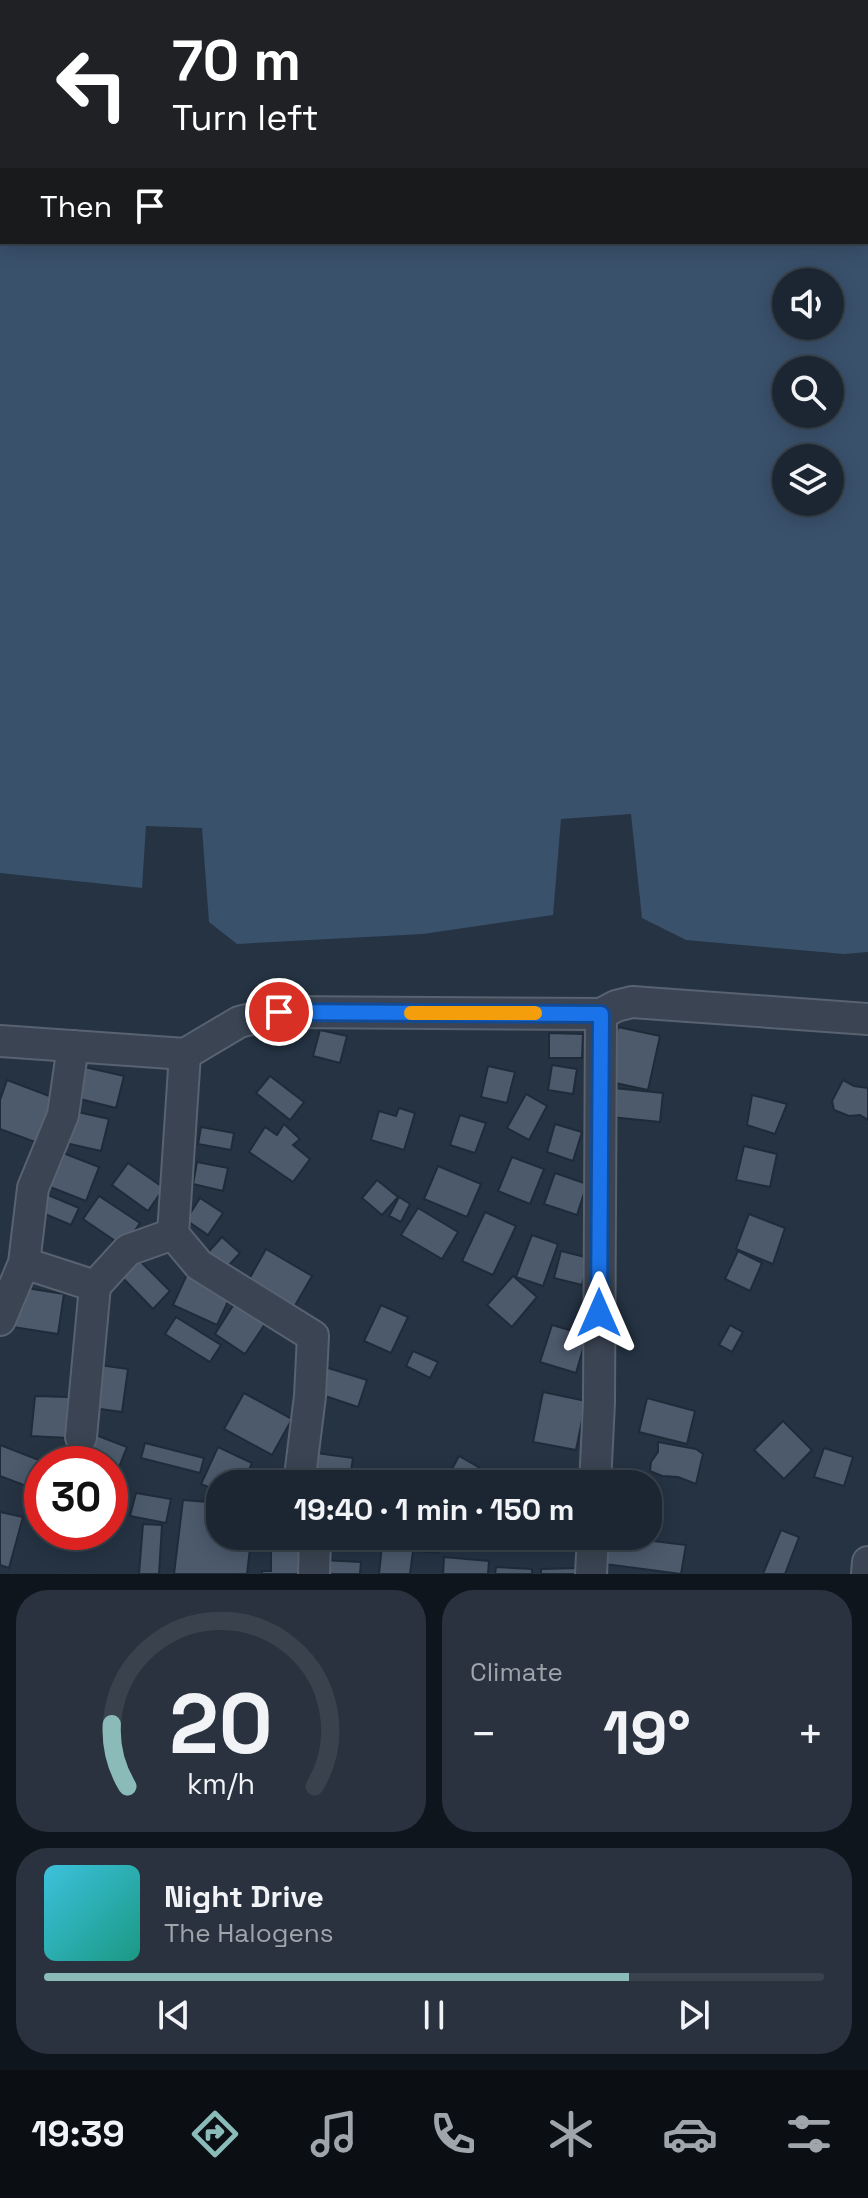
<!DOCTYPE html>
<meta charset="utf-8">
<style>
body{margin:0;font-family:"Space Grotesk",sans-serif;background:#29323e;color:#f1f3f6;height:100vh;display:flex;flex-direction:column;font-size:30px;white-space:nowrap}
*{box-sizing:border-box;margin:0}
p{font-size:26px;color:#a0a5ac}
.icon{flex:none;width:44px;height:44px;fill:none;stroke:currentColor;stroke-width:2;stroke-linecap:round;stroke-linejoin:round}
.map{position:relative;height:1574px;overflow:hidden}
.side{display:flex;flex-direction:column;gap:16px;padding:16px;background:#0f151c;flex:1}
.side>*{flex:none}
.top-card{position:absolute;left:0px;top:0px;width:868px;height:244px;box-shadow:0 4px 20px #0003,0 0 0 2px #3a434d;background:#202124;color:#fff;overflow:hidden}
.controls{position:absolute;left:772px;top:268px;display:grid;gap:16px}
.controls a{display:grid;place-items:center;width:72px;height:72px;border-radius:50%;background:#1c2632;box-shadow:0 4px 20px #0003,0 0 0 2px #3a434d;font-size:40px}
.speed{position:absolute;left:24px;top:1446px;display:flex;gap:16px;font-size:40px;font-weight:700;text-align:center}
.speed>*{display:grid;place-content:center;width:104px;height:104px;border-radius:50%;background:#1c2632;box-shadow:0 4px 20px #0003,0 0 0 2px #3a434d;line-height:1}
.speed .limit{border:12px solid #d22;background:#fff;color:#111}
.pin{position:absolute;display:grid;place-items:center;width:68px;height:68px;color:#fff;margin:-34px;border:4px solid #fff;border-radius:50%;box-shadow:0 2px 8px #0007}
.me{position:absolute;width:88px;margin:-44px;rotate:0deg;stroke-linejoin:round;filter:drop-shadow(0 0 6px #0008)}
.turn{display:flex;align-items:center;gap:28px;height:168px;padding:0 40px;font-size:36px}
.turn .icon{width:104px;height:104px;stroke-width:2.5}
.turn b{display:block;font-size:56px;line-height:68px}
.then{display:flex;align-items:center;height:76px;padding:0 40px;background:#0003;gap:16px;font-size:30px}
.big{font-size:60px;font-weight:700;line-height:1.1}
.side .tile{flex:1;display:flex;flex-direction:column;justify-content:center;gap:12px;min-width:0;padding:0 28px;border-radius:32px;background:#29323e}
.side .dial{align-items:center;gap:0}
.dial svg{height:208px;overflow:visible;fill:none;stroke:#3a434d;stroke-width:7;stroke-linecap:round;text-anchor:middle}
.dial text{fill:#f1f3f6;stroke:none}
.song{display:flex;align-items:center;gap:24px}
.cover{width:96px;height:96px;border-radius:12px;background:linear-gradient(135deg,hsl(190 70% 55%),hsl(170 70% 35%))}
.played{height:8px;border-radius:4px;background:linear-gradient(90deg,#8bbbb9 75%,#3a434d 75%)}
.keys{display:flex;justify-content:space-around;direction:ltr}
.heat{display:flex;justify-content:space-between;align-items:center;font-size:44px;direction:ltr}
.side .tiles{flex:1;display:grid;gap:16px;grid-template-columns:1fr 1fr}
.tile:last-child{grid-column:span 2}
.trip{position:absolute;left:206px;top:1470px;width:456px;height:80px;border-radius:32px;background:#1c2632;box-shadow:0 4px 20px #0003,0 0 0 2px #3a434d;font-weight:700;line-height:80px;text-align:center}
.tab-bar{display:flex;height:128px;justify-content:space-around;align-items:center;background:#0b0f14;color:#a0a5ac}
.tab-bar .icon{width:56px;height:56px}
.tab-bar .selected{color:#8bbbb9}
.tab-bar b{font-size:36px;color:#f1f3f6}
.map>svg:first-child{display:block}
</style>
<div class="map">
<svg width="868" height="1574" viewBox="0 0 868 1574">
<rect width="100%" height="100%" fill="#253343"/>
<!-- water -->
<path fill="#3a516c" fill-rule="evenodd" d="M0 0H868V952L844 954 686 940 642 918 631 814 561 819 553 915 423 934 237 944 209 922 202 828 146 826 142 888 0 873ZM2 2H866V242H2ZM786 282H830V326H786ZM786 370H830V414H786ZM786 458H830V502H786Z"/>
<!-- building -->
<g fill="#4c5a6c" stroke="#202b3a" stroke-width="2">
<polygon points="618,1027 660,1036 648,1090 606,1081"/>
<polygon points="320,1030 347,1036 340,1063 313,1056"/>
<polygon points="549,1033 583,1034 582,1058 549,1058"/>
<polygon points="76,1065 124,1076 116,1108 68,1096"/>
<polygon points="552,1065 577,1069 573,1094 548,1090"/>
<polygon points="488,1066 515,1072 507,1103 481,1097"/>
<polygon points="270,1076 304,1102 290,1120 256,1093"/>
<polygon points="7,1080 60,1100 43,1145 0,1129 0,1100"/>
<polygon points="843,1080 854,1086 868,1088 868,1120 860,1115 849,1116 834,1110 832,1101"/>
<polygon points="614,1088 663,1093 660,1122 611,1117"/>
<polygon points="526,1094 547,1106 529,1140 507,1128"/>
<polygon points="752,1095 787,1104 775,1134 747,1125"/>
<polygon points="399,1108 415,1113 404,1150 371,1140 379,1111 396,1116"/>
<polygon points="69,1110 109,1119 101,1151 61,1142"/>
<polygon points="460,1115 486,1123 475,1153 450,1145"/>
<polygon points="284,1124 300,1139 293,1145 310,1159 293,1182 249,1152 265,1127 277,1135"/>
<polygon points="555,1124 582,1132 573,1161 547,1152"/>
<polygon points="201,1127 234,1133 231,1150 198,1144"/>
<polygon points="744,1146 777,1154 770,1187 736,1180"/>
<polygon points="58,1151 99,1167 86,1201 45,1185"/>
<polygon points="512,1157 544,1169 530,1204 498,1191"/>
<polygon points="197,1162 228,1168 223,1191 193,1184"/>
<polygon points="128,1163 164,1188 148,1211 112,1185"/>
<polygon points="438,1166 481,1184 467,1217 424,1199"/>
<polygon points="555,1173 587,1184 577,1215 544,1204"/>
<polygon points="377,1180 398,1197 382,1215 362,1198"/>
<polygon points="41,1192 79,1208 71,1225 33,1209"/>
<polygon points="99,1196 140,1223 124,1247 83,1219"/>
<polygon points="399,1197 410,1204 401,1222 389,1216"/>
<polygon points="200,1198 223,1213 208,1235 186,1220"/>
<polygon points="418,1208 458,1232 442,1259 401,1235"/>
<polygon points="485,1212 516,1226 493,1275 462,1261"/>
<polygon points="749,1214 785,1228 773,1264 736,1249"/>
<polygon points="532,1235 558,1244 543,1286 516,1277"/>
<polygon points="222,1237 240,1253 220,1275 202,1259"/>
<polygon points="266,1249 312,1276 293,1309 247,1283"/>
<polygon points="561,1251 589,1258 582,1285 554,1278"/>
<polygon points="738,1251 762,1263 750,1291 725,1279"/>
<polygon points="135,1256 170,1291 153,1309 118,1273"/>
<polygon points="189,1270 233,1291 217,1325 173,1305"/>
<polygon points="513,1276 537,1297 512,1327 487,1305"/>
<polygon points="20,1287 64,1294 58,1334 13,1327"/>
<polygon points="234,1304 265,1324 245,1354 215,1334"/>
<polygon points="381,1305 408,1317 391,1353 364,1341"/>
<polygon points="176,1317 221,1345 210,1362 165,1334"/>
<polygon points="552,1325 587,1335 576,1373 540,1362"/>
<polygon points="730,1325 743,1332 732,1352 719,1345"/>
<polygon points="413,1351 438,1362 430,1378 406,1366"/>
<polygon points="99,1365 128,1369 122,1412 93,1408"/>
<polygon points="325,1367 367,1380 358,1407 316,1393"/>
<polygon points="543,1392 586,1401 576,1450 533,1442"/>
<polygon points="244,1393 292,1419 272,1455 224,1429"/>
<polygon points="35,1396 69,1397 68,1438 31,1436"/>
<polygon points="647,1398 695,1411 687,1444 639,1432"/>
<polygon points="783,1421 812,1450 784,1479 754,1450"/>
<polygon points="88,1432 127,1447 119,1467 80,1452"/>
<polygon points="658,1442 696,1449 703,1454 696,1484 678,1477 662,1476 650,1471 651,1462 658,1452"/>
<polygon points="145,1443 204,1458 200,1473 141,1458"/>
<polygon points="0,1445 49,1464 42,1464 42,1492 0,1476"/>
<polygon points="218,1447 252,1463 243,1484 220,1484 220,1492 201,1484"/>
<polygon points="824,1448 853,1457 844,1486 814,1477"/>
<polygon points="309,1452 353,1458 349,1484 305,1479"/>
<polygon points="459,1456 508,1484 448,1484 445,1482"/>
<polygon points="526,1469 558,1474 556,1484 524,1484"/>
<polygon points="136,1493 171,1499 166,1523 130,1516"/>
<polygon points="183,1500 220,1503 220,1536 225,1536 224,1545 250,1548 247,1574 174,1574"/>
<polygon points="0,1512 23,1517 9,1568 0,1565"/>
<polygon points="143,1524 162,1525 159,1574 139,1574"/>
<polygon points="781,1530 799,1537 785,1574 763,1574"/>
<polygon points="229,1536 262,1536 261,1542"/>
<polygon points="383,1536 441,1536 439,1553 413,1551 410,1574 379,1574"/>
<polygon points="612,1536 686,1545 681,1574 605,1564"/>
<polygon points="271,1538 308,1538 308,1574 262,1574 262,1571 271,1571"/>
<polygon points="444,1557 489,1561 488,1574 443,1574"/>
<polygon points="322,1560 361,1562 360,1574 321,1574"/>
<polygon points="496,1567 532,1569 532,1574 495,1574"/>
<polygon points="579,1568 579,1574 541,1574 541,1569"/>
</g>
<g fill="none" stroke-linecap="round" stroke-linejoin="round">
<!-- minor casing -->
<g stroke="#586270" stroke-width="34">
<g id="minor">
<polyline points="0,1041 185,1054 239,1022 279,1012 601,1014 616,1006 632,1002 868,1019"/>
<polyline points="185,1054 173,1234 199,1265 313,1336 310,1396 299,1484"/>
<polyline points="24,1263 95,1286 128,1250 173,1234"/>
<polyline points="0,1320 24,1263 33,1188 63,1115 73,1046"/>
<polyline points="81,1437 95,1286"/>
<polyline points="595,1484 599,1403 601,1014"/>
<polyline points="312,1536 315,1538 314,1574"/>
<polyline points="591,1574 593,1536"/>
<polyline points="867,1574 868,1562"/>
</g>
</g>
<!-- minor -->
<use href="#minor" stroke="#3a4452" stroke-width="30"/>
</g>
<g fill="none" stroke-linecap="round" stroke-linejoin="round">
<!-- route casing -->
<g stroke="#114b97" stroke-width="20">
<polyline id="route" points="279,1012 601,1014 599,1313"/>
</g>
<!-- route -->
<use href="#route" stroke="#1a73e8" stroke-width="14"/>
<!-- slow -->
<polyline stroke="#f59e0b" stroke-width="14" points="411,1013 535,1013"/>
</g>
</svg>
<div class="controls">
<a><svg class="icon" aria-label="sound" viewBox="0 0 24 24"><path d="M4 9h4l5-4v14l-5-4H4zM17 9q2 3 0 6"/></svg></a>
<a><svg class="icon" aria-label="search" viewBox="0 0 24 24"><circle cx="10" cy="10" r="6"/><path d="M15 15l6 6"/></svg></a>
<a><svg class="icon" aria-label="layers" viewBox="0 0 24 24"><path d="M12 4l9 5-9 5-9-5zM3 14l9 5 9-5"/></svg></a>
</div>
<div class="speed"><div class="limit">30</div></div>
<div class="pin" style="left:279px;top:1012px;background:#d93025"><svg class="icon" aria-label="arrive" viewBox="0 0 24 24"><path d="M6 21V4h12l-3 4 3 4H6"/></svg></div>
<svg class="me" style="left:599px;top:1313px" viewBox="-20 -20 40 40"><path d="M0-17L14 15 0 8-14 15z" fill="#1a73e8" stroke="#fff" stroke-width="4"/></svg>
<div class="trip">19:40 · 1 min · 150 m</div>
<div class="top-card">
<div class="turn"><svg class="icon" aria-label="left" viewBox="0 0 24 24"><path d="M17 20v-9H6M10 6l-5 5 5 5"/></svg><div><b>70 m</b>Turn left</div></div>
<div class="then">Then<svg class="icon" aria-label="arrive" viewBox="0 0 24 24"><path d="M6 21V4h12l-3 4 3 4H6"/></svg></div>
</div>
</div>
<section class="side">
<div class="tiles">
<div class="tile dial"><svg viewBox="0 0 100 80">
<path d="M14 69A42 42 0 1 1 86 69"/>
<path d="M14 69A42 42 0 0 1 8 45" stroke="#8bbbb9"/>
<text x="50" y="56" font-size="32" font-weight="700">20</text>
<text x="50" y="72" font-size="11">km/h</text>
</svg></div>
<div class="tile"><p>Climate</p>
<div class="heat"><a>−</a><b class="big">19°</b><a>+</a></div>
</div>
<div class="tile">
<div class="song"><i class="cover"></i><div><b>Night Drive</b><p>The Halogens</p></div></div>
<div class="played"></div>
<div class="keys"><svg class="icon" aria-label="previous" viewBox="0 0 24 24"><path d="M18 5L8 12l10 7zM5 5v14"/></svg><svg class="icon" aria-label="pause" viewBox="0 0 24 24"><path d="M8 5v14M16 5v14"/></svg><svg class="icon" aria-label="next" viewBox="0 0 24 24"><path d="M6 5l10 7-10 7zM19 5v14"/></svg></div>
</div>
</div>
</section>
<nav class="tab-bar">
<b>19:39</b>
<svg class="icon selected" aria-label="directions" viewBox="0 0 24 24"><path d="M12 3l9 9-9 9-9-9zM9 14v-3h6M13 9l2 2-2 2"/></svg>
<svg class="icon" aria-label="music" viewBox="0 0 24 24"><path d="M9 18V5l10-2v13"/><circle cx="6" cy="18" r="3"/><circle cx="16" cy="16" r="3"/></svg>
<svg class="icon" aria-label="phone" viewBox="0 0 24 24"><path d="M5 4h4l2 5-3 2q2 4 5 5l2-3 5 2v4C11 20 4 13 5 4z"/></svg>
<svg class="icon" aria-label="climate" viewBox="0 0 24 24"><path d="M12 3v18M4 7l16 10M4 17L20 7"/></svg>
<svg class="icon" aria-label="car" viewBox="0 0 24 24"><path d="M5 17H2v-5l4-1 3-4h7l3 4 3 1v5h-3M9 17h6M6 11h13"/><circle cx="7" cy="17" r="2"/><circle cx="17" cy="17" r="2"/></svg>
<svg class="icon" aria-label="filters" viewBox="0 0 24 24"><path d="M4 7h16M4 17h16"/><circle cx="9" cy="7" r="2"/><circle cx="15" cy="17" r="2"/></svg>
</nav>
